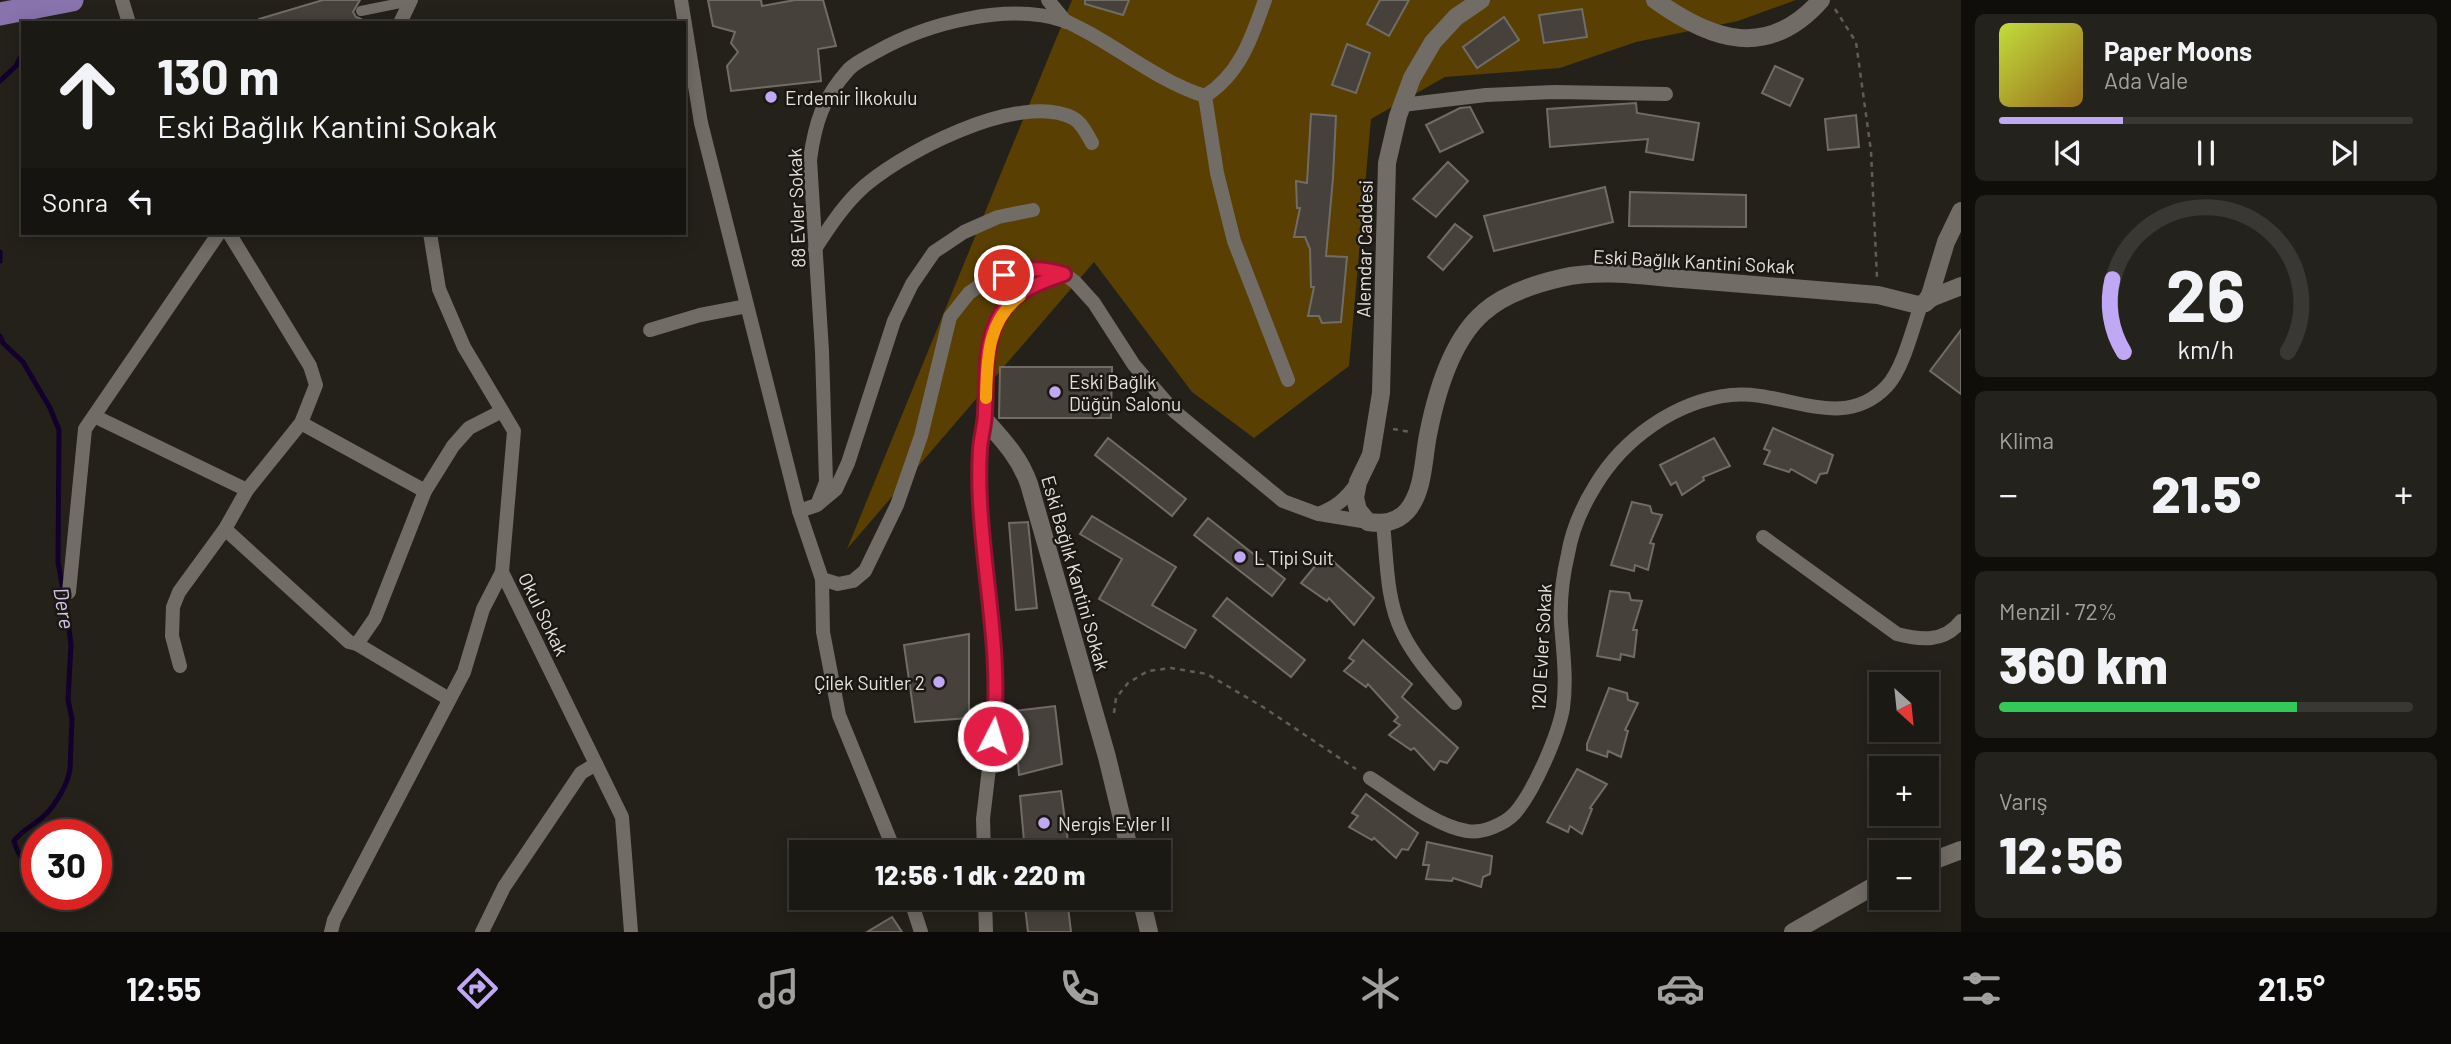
<!DOCTYPE html>
<html lang="tr">
<meta charset="utf-8">
<style>
body{margin:0;font-family:Barlow,sans-serif;background:#24221d;color:#f1f3f6;height:100vh;display:flex;flex-direction:column;font-size:26px;white-space:nowrap}
*{box-sizing:border-box;margin:0}
p{font-size:23px;color:#a0a0a0}
.icon{flex:none;width:38px;height:38px;fill:none;stroke:currentColor;stroke-width:2;stroke-linecap:round;stroke-linejoin:round}
.map{position:relative;flex:1;overflow:hidden}
.side{display:flex;flex-direction:column;gap:14px;padding:14px;background:#0f0e0b;width:490px}
.side>*{flex:none}
.top-card{position:absolute;left:21px;top:21px;width:665px;height:214px;border-radius:0px;box-shadow:0 4px 18px #0003,0 0 0 2px #393834;background:#1b1914;color:#f1f3f6;overflow:hidden}
.needle{width:46px;rotate:153deg}
.fabs{position:absolute;left:1869px;top:672px;display:grid;gap:14px}
.fabs a{display:grid;place-items:center;width:70px;height:70px;border-radius:0px;background:#1b1914;box-shadow:0 4px 18px #0003,0 0 0 2px #393834;font-size:35px}
.speed{position:absolute;left:21px;top:819px;display:flex;gap:14px;font-size:35px;font-weight:700;text-align:center}
.speed>*{display:grid;place-content:center;width:91px;height:91px;border-radius:50%;background:#1b1914;box-shadow:0 4px 18px #0003,0 0 0 2px #393834;line-height:1}
.speed .limit{border:10px solid #d22;background:#fff;color:#111}
.pin{position:absolute;display:grid;place-items:center;width:60px;height:60px;color:#fff;margin:-30px;border:4px solid #fff;border-radius:50%;box-shadow:0 2px 7px #0007}
.me{position:absolute;width:77px;margin:-38px;rotate:5deg;stroke-linejoin:round;filter:drop-shadow(0 0 5px #0008)}
.turn{display:flex;align-items:center;gap:24px;height:147px;padding:0 21px;font-size:32px}
.turn .icon{width:91px;height:91px;stroke-width:2.5}
.turn b{display:block;font-size:49px;line-height:60px}
.then{display:flex;align-items:center;height:66px;padding:0 21px;background:#0003;gap:14px;font-size:26px}
.big{font-size:52px;font-weight:800;line-height:1.1}
.side .widget{flex:1;display:flex;flex-direction:column;justify-content:center;gap:10px;min-width:0;padding:0 24px;border-radius:10px;background:#24221d}
.side .dial{align-items:center;gap:0}
.dial svg{height:182px;overflow:visible;fill:none;stroke:#393834;stroke-width:7;stroke-linecap:round;text-anchor:middle}
.dial text{fill:#f1f3f6;stroke:none}
.song{display:flex;align-items:center;gap:21px}
.cover{width:84px;height:84px;border-radius:10px;background:linear-gradient(135deg,hsl(70 70% 55%),hsl(40 70% 35%))}
.played{height:7px;border-radius:4px;background:linear-gradient(90deg,#c0a8f4 30%,#393834 30%)}
.keys{display:flex;justify-content:space-around;direction:ltr}
.heat{display:flex;justify-content:space-between;align-items:center;font-size:38px;direction:ltr}
.charge{height:10px;border-radius:5px;background:linear-gradient(90deg,#34c759 72%,#393834 0)}
.trip{position:absolute;left:789px;top:840px;width:382px;height:70px;border-radius:0px;background:#1b1914;box-shadow:0 4px 18px #0003,0 0 0 2px #393834;font-weight:800;line-height:70px;text-align:center}
.tab-bar{display:flex;height:112px;justify-content:space-around;align-items:center;background:#0b0a08;color:#a0a0a0}
.tab-bar .icon{width:49px;height:49px}
.tab-bar .current{color:#c0a8f4}
.tab-bar b{font-size:32px;color:#f1f3f6}
main{display:flex;flex:1;min-height:0}
.map>svg:first-child{display:block}
</style>
<main>
<div class="map">
<svg width="1961" height="932" viewBox="0 0 1961 932">
<rect width="100%" height="100%" fill="#24211a"/>
<!-- green -->
<polygon fill="#593f01" points="1072,0 1796,0 1738,21 1636,42 1560,68 1445,77 1371,119 1349,366 1254,438 1192,392 1094,262 847,549"/>
<g fill="none" stroke-linecap="round" stroke-linejoin="round">
<!-- stream -->
<g stroke="#13002c" stroke-width="5">
<polyline points="24,21 24,23"/>
<polyline points="0,81 16,66 23,52"/>
<polyline points="0,252 0,261"/>
<path d="M0 336 3 343 23 362 50 408 59 430 58 562 67 612 71 645 68 700 72 719 70 769C68 784 56 804 45 815 35 825 23 829 14 841 17 853 23 864 37 865"/>
</g>
</g>
<!-- building -->
<g fill="#46423b" stroke="#716c65" stroke-width="2">
<polygon points="323,0 360,0 353,12 356,17 361,19 361,23 259,23 259,19"/>
<polygon points="708,0 761,0 762,6 795,0 823,0 836,46 818,49 821,81 731,91 727,66 738,52 731,43 735,32 713,26"/>
<polygon points="1085,0 1129,0 1123,15 1085,4"/>
<polygon points="1380,0 1409,0 1389,36 1367,24"/>
<polygon points="1582,9 1587,37 1544,43 1539,15"/>
<polygon points="1504,17 1519,40 1477,68 1463,47"/>
<polygon points="1347,44 1370,53 1356,93 1332,85"/>
<polygon points="1775,66 1803,79 1790,106 1762,93"/>
<polygon points="1636,103 1637,113 1699,123 1693,160 1646,152 1648,139 1550,147 1547,109"/>
<polygon points="1470,107 1483,132 1440,152 1426,125 1460,108"/>
<polygon points="1311,114 1336,116 1333,178 1326,256 1347,257 1341,322 1322,323 1319,316 1308,316 1314,287 1311,287 1310,249 1305,237 1294,237 1300,208 1297,208 1296,181 1307,183"/>
<polygon points="1856,115 1859,147 1828,150 1825,119"/>
<polygon points="1448,162 1468,181 1436,217 1413,199"/>
<polygon points="1605,187 1613,222 1494,251 1484,216"/>
<polygon points="1630,192 1746,195 1746,227 1629,226"/>
<polygon points="1455,224 1472,237 1443,270 1428,257"/>
<polygon points="1961,330 1961,394 1930,371"/>
<polygon points="1000,367 1112,367 1111,418 999,418"/>
<polygon points="1773,428 1833,455 1827,473 1820,474 1816,483 1791,469 1789,472 1764,464 1770,451 1764,449"/>
<polygon points="1108,438 1186,499 1172,516 1095,455"/>
<polygon points="1714,438 1730,466 1703,477 1704,480 1682,495 1676,482 1671,485 1660,465"/>
<polygon points="1632,502 1650,506 1652,513 1662,515 1650,543 1654,544 1648,570 1635,565 1634,571 1611,565"/>
<polygon points="1092,516 1176,567 1152,605 1196,630 1185,648 1099,599 1122,559 1080,534"/>
<polygon points="1208,518 1285,579 1272,596 1194,535"/>
<polygon points="1028,522 1037,608 1016,610 1009,523"/>
<polygon points="1325,554 1374,598 1354,625 1329,598 1327,601 1301,583"/>
<polygon points="1610,591 1629,593 1631,600 1642,601 1633,630 1637,630 1634,657 1621,654 1620,660 1597,656"/>
<polygon points="1227,598 1305,660 1291,677 1213,616"/>
<polygon points="969,634 969,718 915,722 904,645"/>
<polygon points="1363,640 1412,684 1402,697 1458,748 1447,763 1440,761 1434,770 1414,748 1411,750 1389,735 1400,725 1394,721 1398,717 1368,684 1366,687 1344,671 1354,661 1349,658"/>
<polygon points="1609,688 1627,693 1628,700 1638,703 1625,730 1628,731 1621,757 1608,751 1607,757 1587,750 1587,744"/>
<polygon points="1055,706 1062,764 1019,775 1013,711"/>
<polygon points="1577,769 1607,784 1590,808 1592,809 1582,834 1570,826 1568,832 1547,822"/>
<polygon points="1061,791 1069,849 1058,852 1025,852 1020,796"/>
<polygon points="1366,794 1418,833 1408,850 1402,849 1396,858 1374,838 1372,840 1349,827 1358,816 1352,813"/>
<polygon points="1427,842 1492,856 1490,874 1483,877 1481,887 1453,878 1452,881 1426,879 1429,865 1423,865"/>
<polygon points="1024,898 1067,898 1071,932 1028,932"/>
<polygon points="892,917 902,932 867,932"/>
</g>
<g fill="none" stroke-linecap="round" stroke-linejoin="round">
<!-- path -->
<g stroke="#605d57" stroke-width="2.5" stroke-dasharray="5 5" stroke-linecap="butt">
<polyline points="1835,9 1856,42 1871,151 1877,278"/>
<polyline points="1393,429 1411,432"/>
<polyline points="1114,713 1116,698 1128,683 1148,671 1171,668 1207,674 1263,707 1356,769"/>
</g>
<!-- pedestrian -->
<polyline stroke="#716c65" stroke-width="10" points="361,11 410,1"/>
<!-- minor -->
<g stroke="#716c65" stroke-width="14">
<polyline points="122,0 129,23"/>
<polyline points="681,0 701,123 799,511 822,579 823,632 839,715 895,852"/>
<polyline points="1048,0 1066,22"/>
<polyline points="400,23 411,0"/>
<polyline points="1205,96 1217,173 1234,241 1288,380"/>
<polyline points="1402,105 1486,95 1555,92 1666,94"/>
<polyline points="430,233 439,289 464,347 514,431 502,572 622,817 631,932"/>
<path d="M815 249C828 229 841 209 857 193 895 155 1020 90 1073 118 1082 123 1087 134 1092 143"/>
<polyline points="650,330 700,315 747,306"/>
<polyline points="94,416 247,490"/>
<polyline points="301,423 425,491"/>
<polyline points="818,504 836,489 848,463 894,321 912,284 934,252 964,232 998,217 1033,210"/>
<path d="M799 511 817 505 826 482 822 351 810 160C815 122 823 98 849 69 856 62 867 57 876 52 927 23 1008 2 1065 21 1073 24 1081 29 1089 33 1127 54 1163 83 1205 96 1240 74 1252 37 1265 0"/>
<polyline points="1319,514 1368,522"/>
<path d="M1383 524C1387 559 1386 599 1402 632 1415 659 1436 681 1455 703"/>
<polyline points="225,529 349,642 357,644 449,699"/>
<path d="M1763 537 1897 634C1920 640 1944 643 1961 621"/>
<path d="M822 579 838 584 853 581 865 571 897 505 921 436 950 317 969 293 989 279 1018 270 1046 268 1064 274 1075 282 1094 303 1134 365 1174 411 1283 501 1318 514C1336 507 1346 499 1357 483"/>
<polyline points="69,592 85,429 219,233"/>
<polyline points="357,644 375,618 425,491 453,446 469,428 502,411"/>
<polyline points="180,666 172,636 173,607 179,592 225,529 247,490 301,423 316,385 310,366 229,233"/>
<path d="M1370 778C1397 795 1435 826 1467 831 1482 834 1505 824 1515 813 1534 791 1558 736 1563 708 1567 680 1563 651 1561 623 1560 602 1563 575 1568 554 1572 530 1582 507 1595 486 1623 439 1675 401 1731 395 1784 389 1842 434 1887 386 1903 369 1912 330 1920 308L1925 303"/>
<polyline points="984,852 983,819 996,709 996,655 980,503 980,447 985,420 987,356 992,330 1008,304 1033,286 1064,274"/>
<polyline points="910,898 921,932"/>
<polyline points="985,898 986,932"/>
<polyline points="331,932 334,920 464,672 483,609 502,572"/>
<polyline points="482,932 504,887 581,773 596,764"/>
</g>
<!-- tertiary -->
<g stroke="#716c65" stroke-width="18">
<path d="M1481 0 1456 17 1433 42 1412 78 1398 116 1387 163 1381 393 1371 455 1358 482 1355 498 1358 510 1368 522C1383 524 1396 523 1407 511 1424 491 1423 460 1428 435 1436 394 1451 340 1484 312 1504 294 1535 284 1561 278 1600 269 1643 276 1682 279 1748 285 1813 290 1878 295L1918 305 1925 303"/>
<path d="M1655 0C1712 41 1768 60 1821 0"/>
<polyline points="1925,303 1930,295 1946,242 1961,211"/>
<polyline points="1925,303 1931,298 1961,286"/>
<path d="M985 420C1003 440 1020 458 1029 484L1107 757 1130 852"/>
<polyline points="1927,863 1961,850"/>
<polyline points="1141,898 1149,932"/>
<polyline points="1793,932 1881,882"/>
</g>
<!-- trunk -->
<polyline stroke="#8873ad" stroke-width="23" points="0,14 72,0"/>
</g>
<g fill="none" stroke-linecap="round" stroke-linejoin="round">
<!-- route casing -->
<g stroke="#92132f" stroke-width="18">
<path id="route" d="M993 736C1002 657 984 581 980 502 979 485 979 466 980 449 981 436 985 424 985 412 987 376 982 333 1008 304 1023 288 1044 281 1064 274 1042 267 1026 268 1004 275"/>
</g>
<!-- route -->
<use href="#route" stroke="#e11d48" stroke-width="12"/>
<!-- slow -->
<path stroke="#f59e0b" stroke-width="12" d="M986 398C987 360 987 321 1020 296"/>
</g>
<!-- markers -->
<g fill="#c0a8f4" stroke="#1b1711" stroke-width="2.5">
<circle cx="771" cy="97" r="7"/>
<circle cx="1055" cy="392" r="7"/>
<circle cx="1240" cy="557" r="7"/>
<circle cx="939" cy="682" r="7"/>
<circle cx="1044" cy="823" r="7"/>
</g>
<g text-anchor="middle" dominant-baseline="central" stroke-width="5" stroke-linejoin="round" paint-order="stroke">
<!-- poi labels -->
<g font-size="19" fill="#e5e2de" stroke="#1b1711" text-anchor="start">
<text x="785" y="97">Erdemir İlkokulu</text>
<text x="1069" y="381">Eski Bağlık<tspan x="1069" dy="22">Düğün Salonu</tspan></text>
<text x="1254" y="557">L Tipi Suit</text>
<text x="925" y="682" text-anchor="end">Çilek Suitler 2</text>
<text x="1058" y="823">Nergis Evler II</text>
</g>
<!-- street labels -->
<g font-size="19" fill="#e5e2de" stroke="#1b1711">
<text transform="translate(796 208) rotate(-92)">88 Evler Sokak</text>
<text transform="translate(1364 249) rotate(-89)">Alemdar Caddesi</text>
<text transform="translate(1694 261) rotate(3)">Eski Bağlık Kantini Sokak</text>
<text transform="translate(1076 573) rotate(74)">Eski Bağlık Kantini Sokak</text>
<text transform="translate(544 614) rotate(64)">Okul Sokak</text>
<text transform="translate(1541 647) rotate(-87)">120 Evler Sokak</text>
</g>
<!-- water labels -->
<g font-size="21" font-style="italic" fill="#d3c7ef" stroke="#1b1711">
<text transform="translate(65 608) rotate(81)">Dere</text>
</g>
</g>
</svg>
<div class="fabs">
<a><svg class="needle" viewBox="-14 -14 28 28"><path d="M0-13l5 13h-10z" fill="#e53935"/><path d="M0 13l5-13h-10z" fill="#a0a0a0"/></svg></a>
<a>+</a>
<a>−</a>
</div>
<div class="speed"><div class="limit">30</div></div>
<div class="pin" style="left:1004px;top:275px;background:#d93025"><svg class="icon" aria-label="arrive" viewBox="0 0 24 24"><path d="M6 21V4h12l-3 4 3 4H6"/></svg></div>
<svg class="me" style="left:993px;top:736px" viewBox="-20 -20 40 40"><circle r="17" fill="#e11d48" stroke="#fff" stroke-width="3"/><path d="M0-11L8 9 0 5-8 9z" fill="#fff"/></svg>
<div class="trip">12:56 · 1 dk · 220 m</div>
<div class="top-card">
<div class="turn"><svg class="icon" aria-label="ahead" viewBox="0 0 24 24"><path d="M12 20V5M6 11l6-6 6 6"/></svg><div><b>130 m</b>Eski Bağlık Kantini Sokak</div></div>
<div class="then">Sonra<svg class="icon" aria-label="left" viewBox="0 0 24 24"><path d="M17 20v-9H6M10 6l-5 5 5 5"/></svg></div>
</div>
</div>
<section class="side">
<div class="widget">
<div class="song"><i class="cover"></i><div><b>Paper Moons</b><p>Ada Vale</p></div></div>
<div class="played"></div>
<div class="keys"><svg class="icon" aria-label="previous" viewBox="0 0 24 24"><path d="M18 5L8 12l10 7zM5 5v14"/></svg><svg class="icon" aria-label="pause" viewBox="0 0 24 24"><path d="M8 5v14M16 5v14"/></svg><svg class="icon" aria-label="next" viewBox="0 0 24 24"><path d="M6 5l10 7-10 7zM19 5v14"/></svg></div>
</div>
<div class="widget dial"><svg viewBox="0 0 100 80">
<path d="M14 69A42 42 0 1 1 86 69"/>
<path d="M14 69A42 42 0 0 1 9 37" stroke="#c0a8f4"/>
<text x="50" y="56" font-size="32" font-weight="700">26</text>
<text x="50" y="72" font-size="11">km/h</text>
</svg></div>
<div class="widget"><p>Klima</p>
<div class="heat"><a>−</a><b class="big">21.5°</b><a>+</a></div>
</div>
<div class="widget"><p>Menzil · 72%</p><b class="big">360 km</b><div class="charge"></div></div>
<div class="widget"><p>Varış</p><b class="big">12:56</b></div>
</section>
</main>
<nav class="tab-bar">
<b>12:55</b>
<svg class="icon current" aria-label="directions" viewBox="0 0 24 24"><path d="M12 3l9 9-9 9-9-9zM9 14v-3h6M13 9l2 2-2 2"/></svg>
<svg class="icon" aria-label="music" viewBox="0 0 24 24"><path d="M9 18V5l10-2v13"/><circle cx="6" cy="18" r="3"/><circle cx="16" cy="16" r="3"/></svg>
<svg class="icon" aria-label="phone" viewBox="0 0 24 24"><path d="M5 4h4l2 5-3 2q2 4 5 5l2-3 5 2v4C11 20 4 13 5 4z"/></svg>
<svg class="icon" aria-label="climate" viewBox="0 0 24 24"><path d="M12 3v18M4 7l16 10M4 17L20 7"/></svg>
<svg class="icon" aria-label="car" viewBox="0 0 24 24"><path d="M5 17H2v-5l4-1 3-4h7l3 4 3 1v5h-3M9 17h6M6 11h13"/><circle cx="7" cy="17" r="2"/><circle cx="17" cy="17" r="2"/></svg>
<svg class="icon" aria-label="filters" viewBox="0 0 24 24"><path d="M4 7h16M4 17h16"/><circle cx="9" cy="7" r="2"/><circle cx="15" cy="17" r="2"/></svg>
<b>21.5°</b>
</nav>
